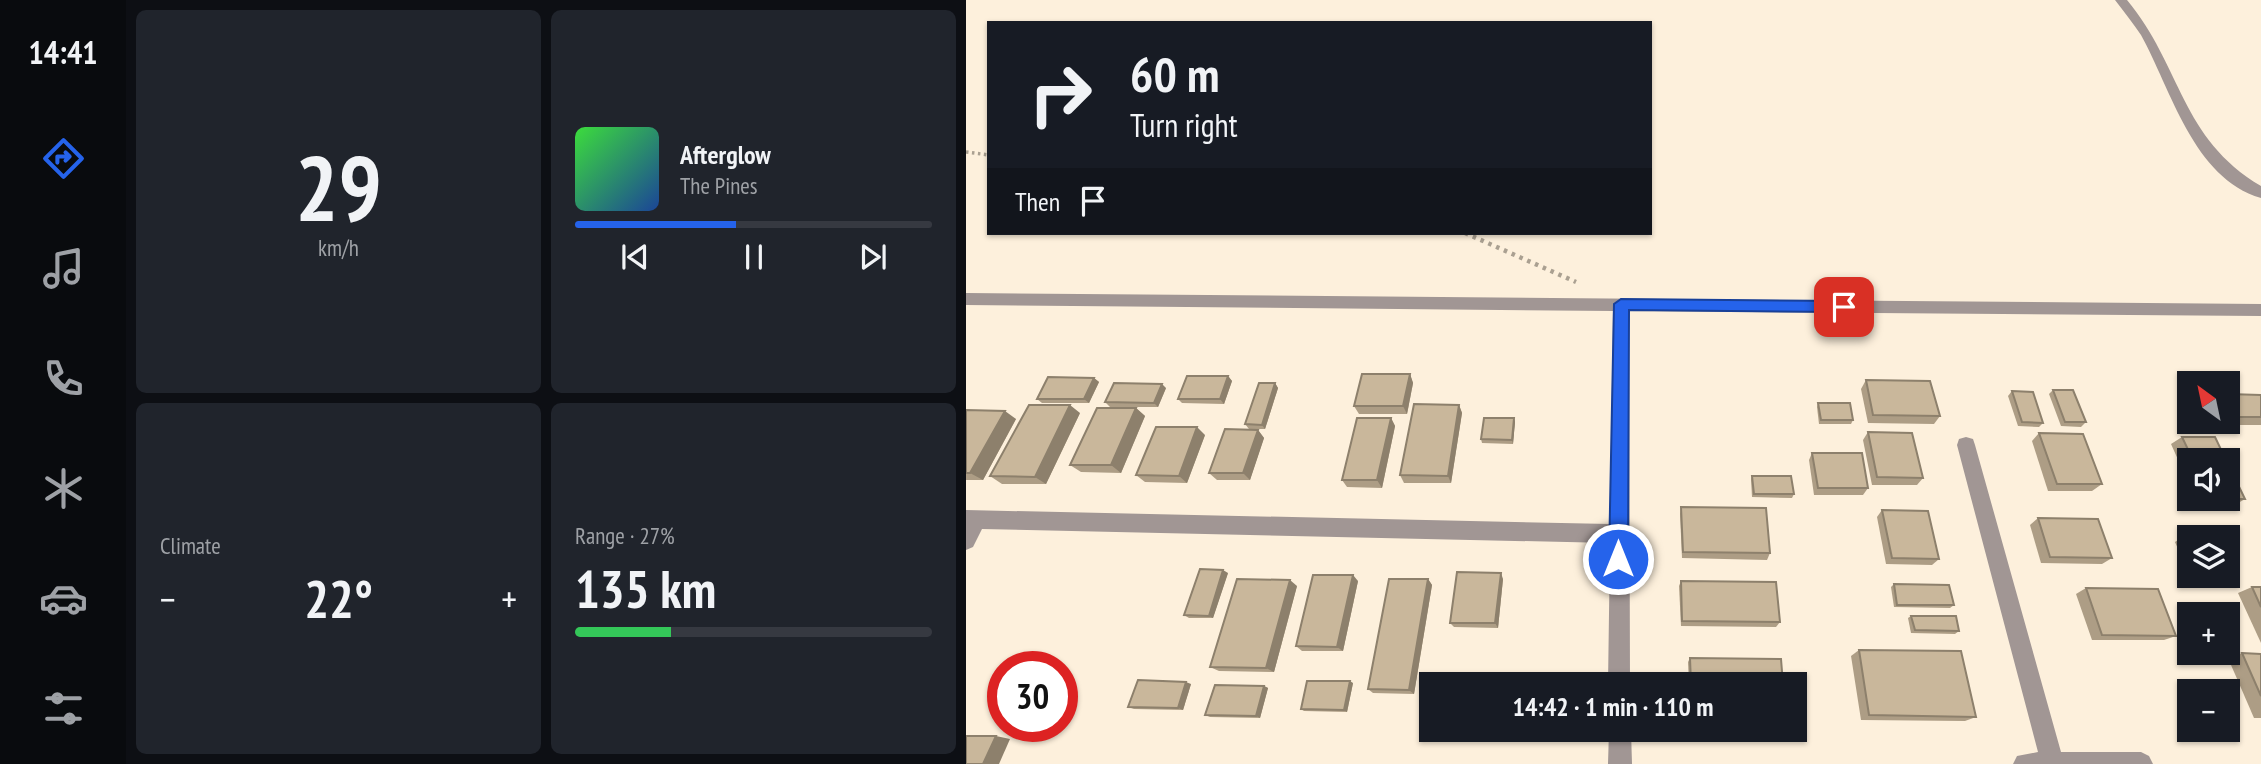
<!DOCTYPE html>
<meta charset="utf-8">
<style>
body{margin:0;font-family:"PT Sans Narrow",sans-serif;background:#20242c;color:#f1f3f6;height:100vh;display:flex;flex-direction:column;font-size:26px;white-space:nowrap}
*{box-sizing:border-box;margin:0}
p{font-size:23px;color:#9ea1a6}
.icon{flex:none;width:38px;height:38px;fill:none;stroke:currentColor;stroke-width:2;stroke-linecap:round;stroke-linejoin:round}
.map{position:relative;flex:1;overflow:hidden}
.panel{display:flex;flex-direction:column;gap:10px;padding:10px;background:#0d0f14;width:840px}
.panel>*{flex:none}
.top-card{position:absolute;left:21px;top:21px;width:665px;height:214px;border-radius:0px;box-shadow:0 2px 5px #0004;background:#171b24;color:#f1f3f6;overflow:hidden}
.needle{width:46px;rotate:327deg}
.controls{position:absolute;left:1211px;top:371px;display:grid;gap:14px}
.controls a{display:grid;place-items:center;width:63px;height:63px;border-radius:0px;background:#171b24;box-shadow:0 2px 5px #0004;font-size:35px}
.speed{position:absolute;left:21px;top:651px;display:flex;gap:14px;font-size:35px;font-weight:700;text-align:center}
.speed>*{display:grid;place-content:center;width:91px;height:91px;border-radius:50%;background:#171b24;box-shadow:0 2px 5px #0004;line-height:1}
.speed .limit{border:10px solid #d22;background:#fff;color:#111}
.pin{position:absolute;display:grid;place-items:center;width:60px;height:60px;color:#fff;margin:-30px;border-radius:14px;box-shadow:0 4px 10px #0006}
.me{position:absolute;width:77px;margin:-38px;rotate:0deg;stroke-linejoin:round;filter:drop-shadow(0 0 5px #0008)}
.turn{display:flex;align-items:center;gap:24px;height:147px;padding:0 28px;font-size:32px}
.turn .icon{width:91px;height:91px;stroke-width:2.5}
.turn b{display:block;font-size:49px;line-height:60px}
.then{display:flex;align-items:center;height:66px;padding:0 28px;background:#0003;gap:14px;font-size:26px}
.big{font-size:52px;font-weight:600;line-height:1.1}
.panel .tile{flex:1;display:flex;flex-direction:column;justify-content:center;gap:10px;min-width:0;padding:0 24px;border-radius:10px;background:#20242c}
.panel .dial{align-items:center;gap:0}
.dial b{font-size:91px;line-height:1}
.song{display:flex;align-items:center;gap:21px}
.cover{width:84px;height:84px;border-radius:10px;background:linear-gradient(135deg,hsl(120 70% 55%),hsl(220 70% 35%))}
.played{height:7px;border-radius:4px;background:linear-gradient(90deg,#2563eb 45%,#363941 45%)}
.keys{display:flex;justify-content:space-around;direction:ltr}
.heat{display:flex;justify-content:space-between;align-items:center;font-size:38px;direction:ltr}
.charge{height:10px;border-radius:5px;background:linear-gradient(90deg,#34c759 27%,#363941 0)}
.panel .tiles{flex:1;display:grid;gap:10px;grid-template-columns:repeat(2,1fr)}
.trip{position:absolute;left:453px;top:672px;width:388px;height:70px;border-radius:0px;background:#171b24;box-shadow:0 2px 5px #0004;font-weight:600;line-height:70px;text-align:center}
main{display:flex;flex:1;min-height:0}
.dock{display:flex;flex-direction:column;width:126px;justify-content:space-around;align-items:center;background:#090b0e;color:#9ea1a6}
.dock .icon{width:49px;height:49px}
.dock .selected{color:#2563eb}
.dock b{font-size:32px;color:#f1f3f6}
.map>svg:first-child{display:block}
</style>
<main>
<nav class="dock">
<b>14:41</b>
<svg class="icon selected" aria-label="directions" viewBox="0 0 24 24"><path d="M12 3l9 9-9 9-9-9zM9 14v-3h6M13 9l2 2-2 2"/></svg>
<svg class="icon" aria-label="music" viewBox="0 0 24 24"><path d="M9 18V5l10-2v13"/><circle cx="6" cy="18" r="3"/><circle cx="16" cy="16" r="3"/></svg>
<svg class="icon" aria-label="phone" viewBox="0 0 24 24"><path d="M5 4h4l2 5-3 2q2 4 5 5l2-3 5 2v4C11 20 4 13 5 4z"/></svg>
<svg class="icon" aria-label="climate" viewBox="0 0 24 24"><path d="M12 3v18M4 7l16 10M4 17L20 7"/></svg>
<svg class="icon" aria-label="car" viewBox="0 0 24 24"><path d="M5 17H2v-5l4-1 3-4h7l3 4 3 1v5h-3M9 17h6M6 11h13"/><circle cx="7" cy="17" r="2"/><circle cx="17" cy="17" r="2"/></svg>
<svg class="icon" aria-label="filters" viewBox="0 0 24 24"><path d="M4 7h16M4 17h16"/><circle cx="9" cy="7" r="2"/><circle cx="15" cy="17" r="2"/></svg>
</nav>
<section class="panel">
<div class="tiles">
<div class="tile dial"><b>29</b><p>km/h</p></div>
<div class="tile">
<div class="song"><i class="cover"></i><div><b>Afterglow</b><p>The Pines</p></div></div>
<div class="played"></div>
<div class="keys"><svg class="icon" aria-label="previous" viewBox="0 0 24 24"><path d="M18 5L8 12l10 7zM5 5v14"/></svg><svg class="icon" aria-label="pause" viewBox="0 0 24 24"><path d="M8 5v14M16 5v14"/></svg><svg class="icon" aria-label="next" viewBox="0 0 24 24"><path d="M6 5l10 7-10 7zM19 5v14"/></svg></div>
</div>
<div class="tile"><p>Climate</p>
<div class="heat"><a>−</a><b class="big">22°</b><a>+</a></div>
</div>
<div class="tile"><p>Range · 27%</p><b class="big">135 km</b><div class="charge"></div></div>
</div>
</section>
<div class="map">
<svg width="1295" height="764" viewBox="0 0 1295 764">
<rect width="100%" height="100%" fill="#fdf0dc"/>
<g fill="none" stroke-linecap="round" stroke-linejoin="round">
<!-- path-far1 -->
<polyline stroke="#aaa091" stroke-width="3.5" stroke-dasharray="2.5 3.5" stroke-linecap="butt" points="0,152 23,155"/>
<!-- path -->
<polyline stroke="#aaa091" stroke-width="4.5" stroke-dasharray="3.5 5" stroke-linecap="butt" points="499,233 610,282"/>
<!-- minor -->
<g fill="#a19694" fill-rule="evenodd">
<path d="M1149 0H1161C1216 66 1214 138 1295 186V198C1227 178 1205 89 1175 35 1167 23 1158 12 1149 0Z"/>
<polygon points="0,293 1295,304 1295,316 663,311 664,684 642,684 644,543 16,529 7,547 0,550 0,510 644,524 647,311 0,305"/>
<polygon points="1000,437 1007,439 1009,445 1095,752 1175,752 1183,756 1187,764 1047,764 1051,756 1072,752 991,445 993,439"/>
<polygon points="643,730 665,730 666,764 642,764"/>
</g>
</g>
<!-- wall -->
<g fill="#ad9d85">
<polygon points="444,374 447,383 441,414 393,414 388,406"/>
<polygon points="262,376 266,381 258,404 216,403 212,399"/>
<polygon points="128,378 133,382 123,403 76,403 71,399"/>
<polygon points="900,380 974,416 968,424 902,423 895,389"/>
<polygon points="309,383 312,388 299,429 283,429 279,424"/>
<polygon points="200,388 192,407 144,407 139,402"/>
<polygon points="1087,390 1120,422 1115,427 1095,426 1083,394"/>
<polygon points="1046,391 1077,423 1073,427 1052,426 1042,396"/>
<polygon points="1262,394 1295,395 1295,425 1249,425 1247,422 1262,422"/>
<polygon points="852,403 887,420 885,424 853,424 851,407"/>
<polygon points="493,405 496,413 485,483 438,483 434,475"/>
<polygon points="170,408 179,416 155,473 115,472 104,465"/>
<polygon points="0,410 50,419 17,480 0,480"/>
<polygon points="114,413 80,484 36,484 24,476"/>
<polygon points="425,418 429,426 416,488 381,487 376,480"/>
<polygon points="548,418 549,422 547,444 516,443 515,439"/>
<polygon points="292,430 298,438 284,480 251,480 243,473"/>
<polygon points="902,432 957,478 951,485 906,485 897,440"/>
<polygon points="1073,433 1136,484 1126,491 1082,491 1066,441"/>
<polygon points="239,435 221,483 179,482 170,475"/>
<polygon points="1216,437 1260,460 1223,460 1223,484 1205,444"/>
<polygon points="846,453 902,488 897,495 848,495 843,460"/>
<polygon points="786,476 828,494 826,498 786,497 785,479"/>
<polygon points="1230,499 1279,499 1267,506 1233,505"/>
<polygon points="715,507 804,553 801,560 716,558 714,514"/>
<polygon points="916,510 973,559 966,565 920,564 911,517"/>
<polygon points="1072,518 1146,558 1136,564 1075,563 1064,525"/>
<polygon points="1215,538 1223,538 1223,572 1222,572 1209,542"/>
<polygon points="262,573 247,618 223,618 218,615"/>
<polygon points="462,579 466,585 448,694 407,693 402,689"/>
<polygon points="537,579 532,628 488,627 484,623"/>
<polygon points="392,581 377,651 336,651 330,646"/>
<polygon points="715,581 814,622 810,627 715,626 713,586"/>
<polygon points="928,584 988,605 984,608 928,607 925,587"/>
<polygon points="331,586 308,672 253,671 244,667"/>
<polygon points="1286,587 1295,587 1295,643 1272,593"/>
<polygon points="1120,588 1210,636 1198,640 1126,640 1110,594"/>
<polygon points="945,616 993,631 989,634 945,633 942,618"/>
<polygon points="893,650 1010,717 999,721 895,720 885,656"/>
<polygon points="1276,653 1295,654 1295,718 1288,718 1262,658"/>
<polygon points="724,658 817,684 723,684 722,662"/>
<polygon points="387,683 381,712 338,711 335,709"/>
<polygon points="225,684 217,710 168,709 162,707"/>
<polygon points="298,686 302,688 294,718 244,717 239,715"/>
</g>
<!-- shaded-wall -->
<g fill="#8d806c">
<polygon points="444,374 447,383 441,414 437,406"/>
<polygon points="262,376 266,381 258,404 254,399"/>
<polygon points="128,378 133,382 123,403 118,399"/>
<polygon points="309,383 312,388 299,429 296,425"/>
<polygon points="196,384 200,388 192,407 188,403"/>
<polygon points="104,405 114,413 80,484 69,477"/>
<polygon points="493,405 496,413 485,483 482,476"/>
<polygon points="170,408 179,416 155,473 145,465"/>
<polygon points="39,411 50,419 17,480 4,473"/>
<polygon points="425,418 429,426 416,488 411,480"/>
<polygon points="548,418 549,422 547,444 546,440"/>
<polygon points="231,427 239,435 221,483 213,476"/>
<polygon points="292,430 298,438 284,480 277,473"/>
<polygon points="257,570 262,573 247,618 243,616"/>
<polygon points="535,573 537,579 532,628 529,623"/>
<polygon points="387,575 392,581 377,651 371,647"/>
<polygon points="462,579 466,585 448,694 443,690"/>
<polygon points="324,580 331,586 308,672 300,668"/>
<polygon points="384,681 387,683 381,712 378,710"/>
<polygon points="220,682 225,684 217,710 212,708"/>
<polygon points="298,686 302,688 294,718 290,716"/>
<polygon points="30,736 44,739 33,764 17,764"/>
</g>
<!-- building -->
<g fill="#c9b79b" stroke="#8d806c" stroke-width="2">
<polygon points="396,374 444,374 437,406 388,406"/>
<polygon points="221,376 262,376 254,399 212,399"/>
<polygon points="82,377 128,378 118,399 71,399"/>
<polygon points="900,380 964,381 974,416 907,415"/>
<polygon points="148,383 196,384 188,403 139,402"/>
<polygon points="293,383 309,383 296,425 279,424"/>
<polygon points="1087,390 1107,390 1120,422 1099,422"/>
<polygon points="1046,391 1067,392 1077,423 1056,422"/>
<polygon points="1262,394 1295,395 1295,417 1262,417"/>
<polygon points="852,403 884,403 887,420 855,420"/>
<polygon points="448,404 493,405 482,476 434,475"/>
<polygon points="63,405 104,405 69,477 24,476"/>
<polygon points="131,408 170,408 145,465 104,465"/>
<polygon points="0,410 39,411 4,473 0,473"/>
<polygon points="391,418 425,418 411,480 376,480"/>
<polygon points="518,418 548,418 546,440 515,439"/>
<polygon points="190,427 231,427 213,476 170,475"/>
<polygon points="259,429 292,430 277,473 243,473"/>
<polygon points="902,432 946,433 957,478 911,477"/>
<polygon points="1073,433 1117,434 1136,484 1091,484"/>
<polygon points="1216,437 1249,437 1260,460 1227,460"/>
<polygon points="846,453 896,453 902,488 852,488"/>
<polygon points="1262,464 1279,499 1262,499"/>
<polygon points="786,476 825,476 828,494 788,494"/>
<polygon points="715,507 800,508 804,553 717,552"/>
<polygon points="916,510 962,511 973,559 926,558"/>
<polygon points="1072,518 1132,519 1146,558 1084,557"/>
<polygon points="1215,538 1223,538 1223,557"/>
<polygon points="1262,551 1270,570 1262,569"/>
<polygon points="234,569 257,570 243,616 218,615"/>
<polygon points="491,572 535,573 529,623 484,623"/>
<polygon points="347,575 387,575 371,647 330,646"/>
<polygon points="271,579 324,580 300,668 244,667"/>
<polygon points="423,579 462,579 443,690 402,689"/>
<polygon points="715,581 810,582 814,622 716,621"/>
<polygon points="928,584 983,585 988,605 931,605"/>
<polygon points="1286,587 1295,587 1295,607"/>
<polygon points="1120,588 1192,589 1210,636 1136,635"/>
<polygon points="945,616 990,616 993,631 949,630"/>
<polygon points="893,650 995,651 1010,717 903,715"/>
<polygon points="1276,653 1295,654 1295,696"/>
<polygon points="724,658 815,659 817,684 725,684"/>
<polygon points="172,680 220,682 212,708 162,707"/>
<polygon points="341,681 384,681 378,710 335,709"/>
<polygon points="249,685 298,686 290,716 239,715"/>
<polygon points="0,736 30,736 17,764 0,764"/>
</g>
<!-- route -->
<polygon fill="#2563eb" stroke="#184099" stroke-width="2" points="655,299 878,301 885,307 878,312 663,310 662,559 659,565 652,568 646,565 643,559 648,304"/>
</svg>
<div class="controls">
<a><svg class="needle" viewBox="-14 -14 28 28"><path d="M0-13l5 13h-10z" fill="#e53935"/><path d="M0 13l5-13h-10z" fill="#9ea1a6"/></svg></a>
<a><svg class="icon" aria-label="sound" viewBox="0 0 24 24"><path d="M4 9h4l5-4v14l-5-4H4zM17 9q2 3 0 6"/></svg></a>
<a><svg class="icon" aria-label="layers" viewBox="0 0 24 24"><path d="M12 4l9 5-9 5-9-5zM3 14l9 5 9-5"/></svg></a>
<a>+</a>
<a>−</a>
</div>
<div class="speed"><div class="limit">30</div></div>
<div class="pin" style="left:878px;top:307px;background:#d93025"><svg class="icon" aria-label="arrive" viewBox="0 0 24 24"><path d="M6 21V4h12l-3 4 3 4H6"/></svg></div>
<svg class="me" style="left:652px;top:559px" viewBox="-20 -20 40 40"><circle r="17" fill="#2563eb" stroke="#fff" stroke-width="3"/><path d="M0-11L8 9 0 5-8 9z" fill="#fff"/></svg>
<div class="trip">14:42 · 1 min · 110 m</div>
<div class="top-card">
<div class="turn"><svg class="icon" aria-label="right" viewBox="0 0 24 24"><path d="M7 20v-9h11M14 6l5 5-5 5"/></svg><div><b>60 m</b>Turn right</div></div>
<div class="then">Then<svg class="icon" aria-label="arrive" viewBox="0 0 24 24"><path d="M6 21V4h12l-3 4 3 4H6"/></svg></div>
</div>
</div>
</main>
